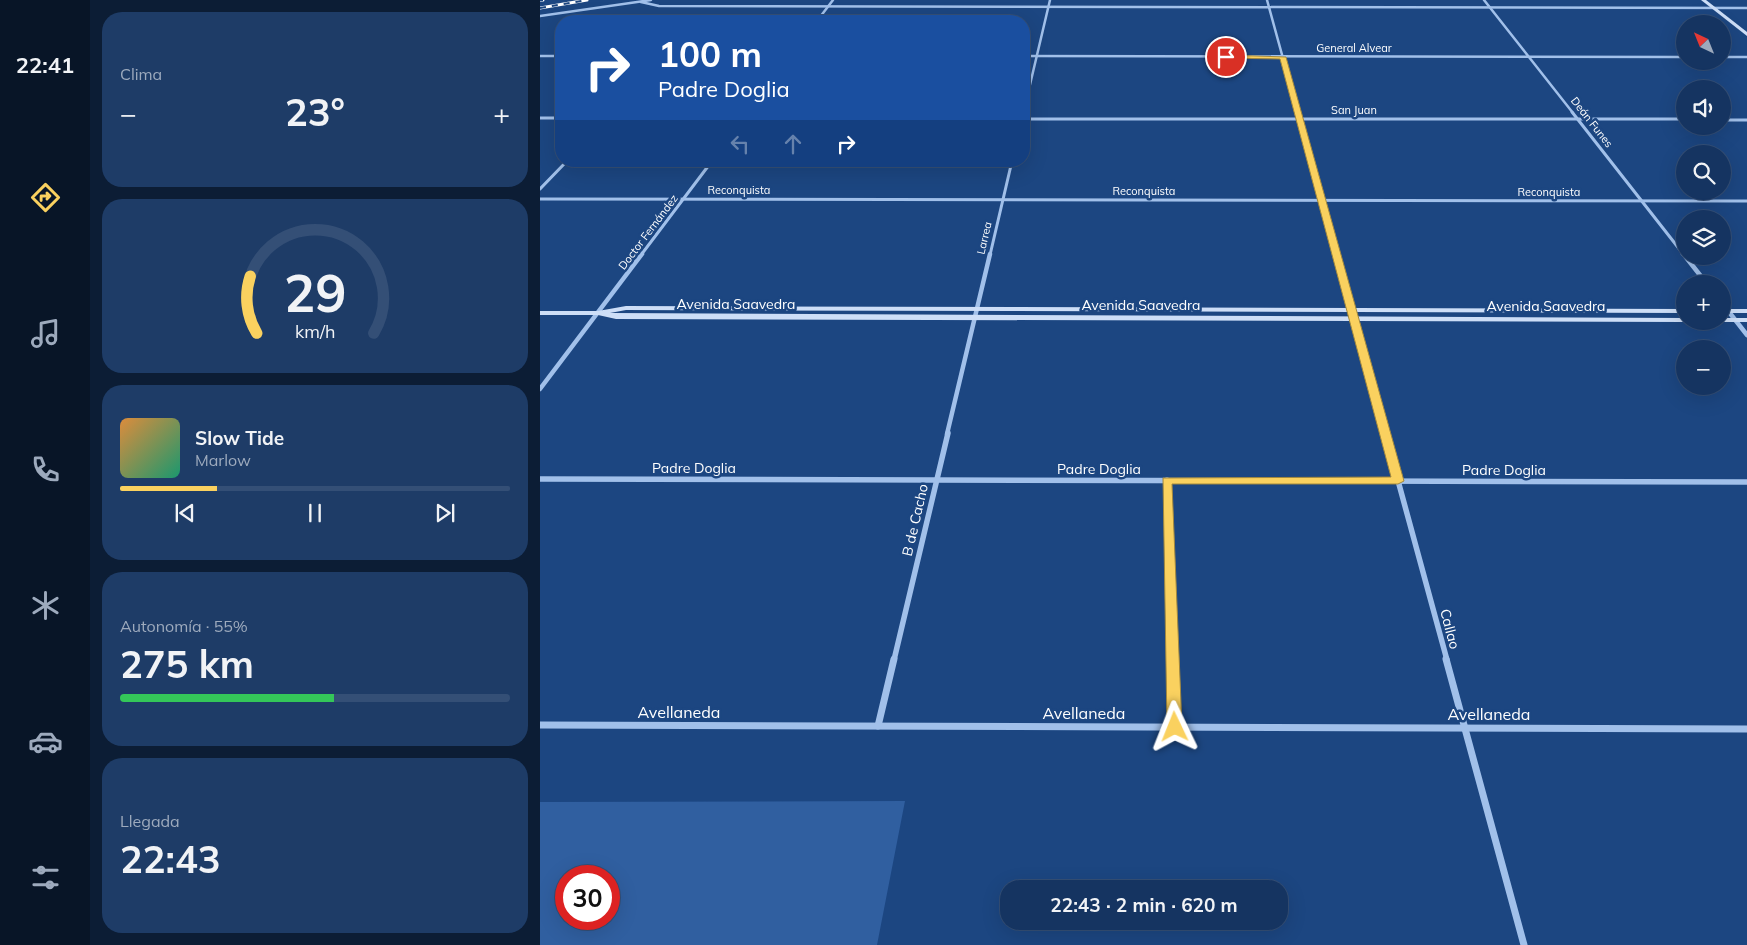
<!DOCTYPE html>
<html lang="es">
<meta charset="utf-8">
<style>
body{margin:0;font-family:Mulish,sans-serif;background:#1e3c67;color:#f1f3f6;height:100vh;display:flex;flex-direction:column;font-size:19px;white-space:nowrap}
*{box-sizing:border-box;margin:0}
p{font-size:16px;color:#9daabd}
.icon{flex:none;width:28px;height:28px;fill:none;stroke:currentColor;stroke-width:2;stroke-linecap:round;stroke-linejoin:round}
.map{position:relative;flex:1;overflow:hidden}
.panel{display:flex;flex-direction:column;gap:12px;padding:12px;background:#0c1d35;width:450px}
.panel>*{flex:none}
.top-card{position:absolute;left:15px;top:15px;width:475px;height:152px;border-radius:20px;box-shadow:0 5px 20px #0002,0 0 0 1px #344f76;background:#1a4fa0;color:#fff;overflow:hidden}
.needle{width:32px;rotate:317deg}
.controls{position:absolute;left:1136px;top:15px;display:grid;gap:10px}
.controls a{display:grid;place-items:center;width:55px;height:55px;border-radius:50%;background:#153461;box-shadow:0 5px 20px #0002,0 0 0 1px #344f76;font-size:25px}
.speed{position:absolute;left:15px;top:865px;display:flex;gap:10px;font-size:25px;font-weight:700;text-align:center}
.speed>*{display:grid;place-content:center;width:65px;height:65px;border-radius:50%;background:#153461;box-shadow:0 5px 20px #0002,0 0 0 1px #344f76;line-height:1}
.speed .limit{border:8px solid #d22;background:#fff;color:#111}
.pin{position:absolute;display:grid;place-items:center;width:42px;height:42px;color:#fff;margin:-21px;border:2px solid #fff;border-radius:50%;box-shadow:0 1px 5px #0007}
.me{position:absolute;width:55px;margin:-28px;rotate:358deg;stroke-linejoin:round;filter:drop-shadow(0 0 4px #0008)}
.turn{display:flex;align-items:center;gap:18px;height:105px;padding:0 20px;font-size:22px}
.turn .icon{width:65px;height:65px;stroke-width:2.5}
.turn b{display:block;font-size:35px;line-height:42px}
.lanes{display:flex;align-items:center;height:48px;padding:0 20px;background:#0003;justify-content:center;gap:25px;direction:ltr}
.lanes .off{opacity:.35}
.big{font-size:38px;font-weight:700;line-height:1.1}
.panel .tile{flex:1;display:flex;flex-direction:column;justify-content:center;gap:8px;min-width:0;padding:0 18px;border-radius:20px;background:#1e3c67}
.panel .dial{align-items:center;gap:0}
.dial svg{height:130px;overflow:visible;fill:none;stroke:#344f76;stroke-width:7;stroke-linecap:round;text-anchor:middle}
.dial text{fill:#f1f3f6;stroke:none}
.song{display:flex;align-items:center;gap:15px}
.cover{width:60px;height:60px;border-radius:8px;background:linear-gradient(135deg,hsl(30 70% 55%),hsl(160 70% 35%))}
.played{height:5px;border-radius:2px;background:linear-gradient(90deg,#fad15f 25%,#344f76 25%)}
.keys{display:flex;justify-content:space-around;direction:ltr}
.heat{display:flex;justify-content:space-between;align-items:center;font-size:28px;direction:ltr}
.charge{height:8px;border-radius:4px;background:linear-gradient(90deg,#34c759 55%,#344f76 0)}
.trip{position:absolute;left:460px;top:880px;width:288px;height:50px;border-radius:20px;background:#153461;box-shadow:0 5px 20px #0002,0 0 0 1px #344f76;font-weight:700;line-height:50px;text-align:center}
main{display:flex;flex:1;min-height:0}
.dock{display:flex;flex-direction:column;width:90px;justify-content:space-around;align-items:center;background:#081527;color:#9daabd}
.dock .icon{width:35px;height:35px}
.dock .active{color:#fad15f}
.dock b{font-size:22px;color:#f1f3f6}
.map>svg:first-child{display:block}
</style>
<main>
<nav class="dock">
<b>22:41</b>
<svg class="icon active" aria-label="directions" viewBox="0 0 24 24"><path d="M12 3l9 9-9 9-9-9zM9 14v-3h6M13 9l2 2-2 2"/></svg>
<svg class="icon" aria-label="music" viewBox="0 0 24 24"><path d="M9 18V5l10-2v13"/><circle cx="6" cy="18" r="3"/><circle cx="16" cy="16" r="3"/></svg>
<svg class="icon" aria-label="phone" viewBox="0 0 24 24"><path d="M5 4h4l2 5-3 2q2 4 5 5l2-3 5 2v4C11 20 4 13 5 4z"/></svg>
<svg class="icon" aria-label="climate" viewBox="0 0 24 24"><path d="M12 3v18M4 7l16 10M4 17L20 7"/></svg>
<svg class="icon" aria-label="car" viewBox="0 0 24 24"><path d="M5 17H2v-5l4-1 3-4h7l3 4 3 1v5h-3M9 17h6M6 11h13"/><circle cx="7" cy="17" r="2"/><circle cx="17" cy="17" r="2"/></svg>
<svg class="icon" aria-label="filters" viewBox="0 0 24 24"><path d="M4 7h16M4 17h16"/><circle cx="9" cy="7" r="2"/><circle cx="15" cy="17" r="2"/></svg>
</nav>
<section class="panel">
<div class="tile"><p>Clima</p>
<div class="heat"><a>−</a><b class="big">23°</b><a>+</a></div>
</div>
<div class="tile dial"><svg viewBox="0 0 100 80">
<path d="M14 69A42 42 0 1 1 86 69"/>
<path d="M14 69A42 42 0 0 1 10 34" stroke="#fad15f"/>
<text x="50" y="56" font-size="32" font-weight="700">29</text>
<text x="50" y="72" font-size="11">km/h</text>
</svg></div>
<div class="tile">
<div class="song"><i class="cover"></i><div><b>Slow Tide</b><p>Marlow</p></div></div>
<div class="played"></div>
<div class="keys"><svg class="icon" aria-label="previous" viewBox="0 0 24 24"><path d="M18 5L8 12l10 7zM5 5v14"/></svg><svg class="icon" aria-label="pause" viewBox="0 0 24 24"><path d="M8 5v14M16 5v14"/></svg><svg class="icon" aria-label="next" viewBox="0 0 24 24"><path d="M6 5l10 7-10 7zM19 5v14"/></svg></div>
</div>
<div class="tile"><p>Autonomía · 55%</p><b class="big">275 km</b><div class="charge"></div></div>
<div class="tile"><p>Llegada</p><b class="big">22:43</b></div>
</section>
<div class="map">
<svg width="1207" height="945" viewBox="0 0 1207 945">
<rect width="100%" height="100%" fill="#1c4681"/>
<!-- green -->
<g fill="#305fa0" fill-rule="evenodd">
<polygon points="52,161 147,161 144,165 49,164"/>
<path d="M365 801 337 945H0V802ZM26 876H69V919H26Z"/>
</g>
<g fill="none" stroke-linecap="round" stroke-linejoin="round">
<!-- street-far4 -->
<g stroke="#a1c0ea" stroke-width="2.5">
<polyline points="727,0 758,113"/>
<polyline points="944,0 1033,113"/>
<polyline points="101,2 119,6 1207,8"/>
<polyline points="0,16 111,0"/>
<polyline points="277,21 293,0"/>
<polyline points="0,56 21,56"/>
<polyline points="484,56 1145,57"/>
<polyline points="1182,57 1207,57"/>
<polyline points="484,110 510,0"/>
</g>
<!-- street-far3 -->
<g stroke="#a1c0ea" stroke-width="3">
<polyline points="757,112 796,255"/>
<polyline points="1032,112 1144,255"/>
<polyline points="0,118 21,118"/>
<polyline points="484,119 1145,119"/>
<polyline points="1182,120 1207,120"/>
<polyline points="0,189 27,161"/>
<polyline points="0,199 1207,201"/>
<polyline points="101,255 172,161"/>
<polyline points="450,255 472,161"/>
</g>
<!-- street-far2 -->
<g stroke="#a1c0ea" stroke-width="4.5">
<polyline points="796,254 845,434"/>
<polyline points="1143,254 1145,256"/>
<polyline points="1145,256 1167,284"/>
<polyline points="1182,303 1207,335"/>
<polyline points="0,389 102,254"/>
<polyline points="407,434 450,254"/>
</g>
<!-- street-far1 -->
<g stroke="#a1c0ea" stroke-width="5.5">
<polyline points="845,433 907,660"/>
<polyline points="0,479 1207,482"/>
<polyline points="627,480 633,660"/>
<polyline points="354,660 408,433"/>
</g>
<!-- street -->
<g stroke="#a1c0ea" stroke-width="7">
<polyline points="633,659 635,727"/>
<polyline points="906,659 984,945"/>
<polyline points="0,725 1207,729"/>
<polyline points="338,726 354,659"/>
</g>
<!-- secondary -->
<g fill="#cddef7" fill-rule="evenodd">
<polygon points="1161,0 1166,0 1207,32 1207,36"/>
<polygon points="86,306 1145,309 1145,313 86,310 70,313 1145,318 1145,321 1148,321 1145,322 76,319 58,315 0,315 0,311 58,311"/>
<rect x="1182" y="309" width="25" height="4"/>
<polygon points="1182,318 1207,318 1207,322 1179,322 1182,321"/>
</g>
<!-- rail casing -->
<g stroke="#fff" stroke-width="3">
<g id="rail">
<polyline points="0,0 3,0"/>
<polyline points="0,8 47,0"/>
</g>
</g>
<!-- rail -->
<use href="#rail" stroke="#1c4681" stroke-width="2" stroke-dasharray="6" stroke-linecap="butt"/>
</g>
<!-- route -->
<polygon fill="#fad15f" stroke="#a2883e" points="686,55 746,57 864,481 858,484 632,484 642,727 640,731 629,731 627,727 623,478 851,477 740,59 683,58"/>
<g text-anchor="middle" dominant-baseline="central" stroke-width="5" stroke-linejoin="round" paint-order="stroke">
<!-- far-street labels -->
<g font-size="11" fill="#fff" stroke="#1c4681">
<text x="814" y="48">General Alvear</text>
<text x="814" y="110">San Juan</text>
<text transform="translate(1052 122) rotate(52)">Deán Funes</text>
<text x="199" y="190">Reconquista</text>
<text x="604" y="191">Reconquista</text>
<text x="1009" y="192">Reconquista</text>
<text transform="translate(108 232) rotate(-53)">Doctor Fernández</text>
<text transform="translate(444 238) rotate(-77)">Larrea</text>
</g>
<!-- street labels -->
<g font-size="14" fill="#fff" stroke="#1c4681">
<text x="196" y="304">Avenida Saavedra</text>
<text x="601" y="305">Avenida Saavedra</text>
<text x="1006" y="306">Avenida Saavedra</text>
<text x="154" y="468">Padre Doglia</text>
<text x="559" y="469">Padre Doglia</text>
<text x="964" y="470">Padre Doglia</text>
<text transform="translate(375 520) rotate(-77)">B de Cacho</text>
<text transform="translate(910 629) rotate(75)">Callao</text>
</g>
<!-- near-street labels -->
<g font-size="16" fill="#fff" stroke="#1c4681">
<text x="139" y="712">Avellaneda</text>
<text x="544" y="713">Avellaneda</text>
<text x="949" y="714">Avellaneda</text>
</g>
</g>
</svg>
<div class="controls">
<a><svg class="needle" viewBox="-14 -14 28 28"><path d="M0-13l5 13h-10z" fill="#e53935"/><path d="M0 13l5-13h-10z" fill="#9daabd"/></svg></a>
<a><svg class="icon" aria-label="sound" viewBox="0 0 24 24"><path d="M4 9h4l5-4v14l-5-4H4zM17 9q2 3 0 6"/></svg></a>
<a><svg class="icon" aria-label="search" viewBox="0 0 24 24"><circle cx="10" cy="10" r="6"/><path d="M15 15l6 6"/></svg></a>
<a><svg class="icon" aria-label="layers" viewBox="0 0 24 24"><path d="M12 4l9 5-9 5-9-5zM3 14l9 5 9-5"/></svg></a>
<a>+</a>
<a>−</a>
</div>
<div class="speed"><div class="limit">30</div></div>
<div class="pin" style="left:686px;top:57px;background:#d93025"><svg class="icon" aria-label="arrive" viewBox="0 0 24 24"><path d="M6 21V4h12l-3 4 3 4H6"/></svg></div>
<svg class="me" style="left:635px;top:727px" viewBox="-20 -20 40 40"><path d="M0-17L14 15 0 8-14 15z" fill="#fad15f" stroke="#fff" stroke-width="4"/></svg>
<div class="trip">22:43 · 2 min · 620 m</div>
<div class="top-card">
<div class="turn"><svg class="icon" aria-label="right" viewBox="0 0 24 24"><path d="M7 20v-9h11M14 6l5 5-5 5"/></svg><div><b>100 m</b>Padre Doglia</div></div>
<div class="lanes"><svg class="icon off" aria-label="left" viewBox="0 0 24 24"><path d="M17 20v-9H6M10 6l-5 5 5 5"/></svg><svg class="icon off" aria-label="ahead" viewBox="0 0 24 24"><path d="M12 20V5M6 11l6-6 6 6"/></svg><svg class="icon" aria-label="right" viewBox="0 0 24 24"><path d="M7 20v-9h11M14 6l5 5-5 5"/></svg></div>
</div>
</div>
</main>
